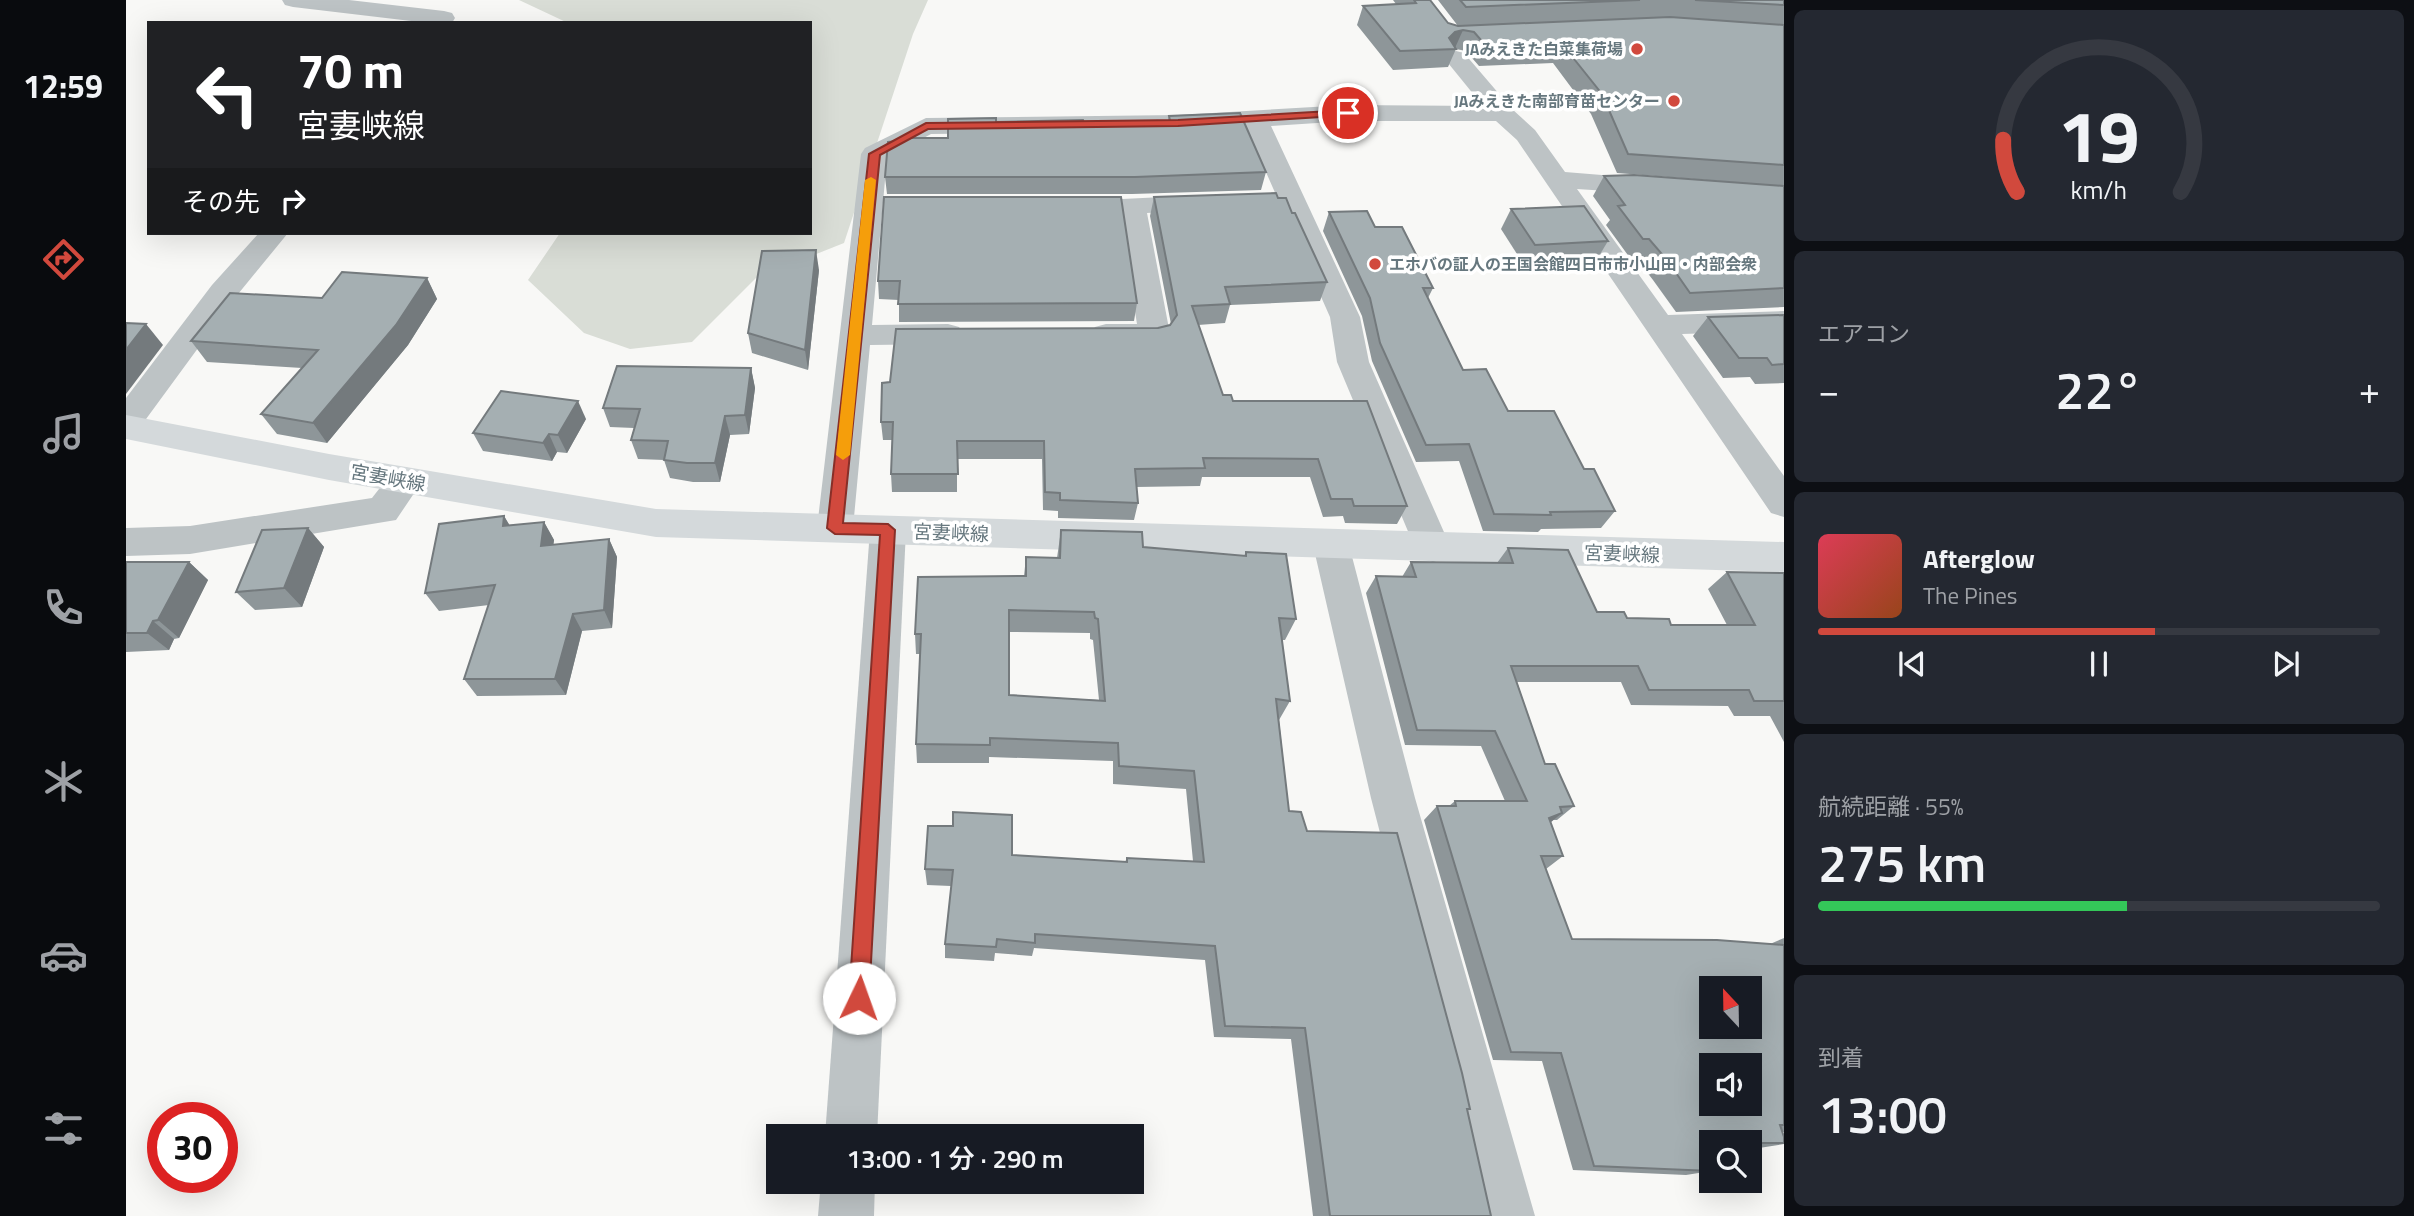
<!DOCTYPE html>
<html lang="ja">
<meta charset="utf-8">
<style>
body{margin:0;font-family:"Titillium Web","Noto Sans JP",sans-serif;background:#242831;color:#f1f3f6;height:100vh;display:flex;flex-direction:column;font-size:26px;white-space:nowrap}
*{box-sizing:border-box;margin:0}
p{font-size:23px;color:#9ea1a6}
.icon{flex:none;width:38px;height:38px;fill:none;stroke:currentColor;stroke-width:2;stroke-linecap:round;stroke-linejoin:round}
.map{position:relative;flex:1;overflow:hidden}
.panel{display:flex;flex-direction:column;gap:10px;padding:10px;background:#0d0f14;width:630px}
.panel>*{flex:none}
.hud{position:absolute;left:21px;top:21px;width:665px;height:214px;border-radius:0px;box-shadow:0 7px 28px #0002;background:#202124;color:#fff;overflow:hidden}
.needle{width:46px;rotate:338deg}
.controls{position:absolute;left:1573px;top:976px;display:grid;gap:14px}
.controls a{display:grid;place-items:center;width:63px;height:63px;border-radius:0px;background:#171b24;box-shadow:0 7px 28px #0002;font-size:35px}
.speed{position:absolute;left:21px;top:1102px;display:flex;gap:14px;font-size:35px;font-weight:700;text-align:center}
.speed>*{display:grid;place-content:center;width:91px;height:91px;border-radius:50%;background:#171b24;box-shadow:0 7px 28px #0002;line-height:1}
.speed .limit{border:10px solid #d22;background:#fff;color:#111}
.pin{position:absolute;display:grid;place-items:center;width:60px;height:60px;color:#fff;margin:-30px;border:4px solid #fff;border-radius:50%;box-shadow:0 2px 7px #0007}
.me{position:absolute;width:77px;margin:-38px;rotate:3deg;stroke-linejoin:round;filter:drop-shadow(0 0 5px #0008)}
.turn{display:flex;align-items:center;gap:24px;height:147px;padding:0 35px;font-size:32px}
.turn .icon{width:91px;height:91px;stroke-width:2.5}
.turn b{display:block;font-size:49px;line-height:60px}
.then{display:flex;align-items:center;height:66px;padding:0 35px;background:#0003;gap:14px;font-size:26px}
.big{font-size:52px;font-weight:600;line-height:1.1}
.panel .tile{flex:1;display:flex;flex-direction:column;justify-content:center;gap:10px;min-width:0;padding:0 24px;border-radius:10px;background:#242831}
.panel .dial{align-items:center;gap:0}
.dial svg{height:182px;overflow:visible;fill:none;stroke:#363941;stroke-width:7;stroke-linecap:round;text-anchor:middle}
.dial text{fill:#f1f3f6;stroke:none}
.song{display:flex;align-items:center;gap:21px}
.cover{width:84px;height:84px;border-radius:10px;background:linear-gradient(135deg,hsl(350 70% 55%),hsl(20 70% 35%))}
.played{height:7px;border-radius:4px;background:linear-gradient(90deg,#d1493d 60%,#363941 60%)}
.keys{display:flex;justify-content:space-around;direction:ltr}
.heat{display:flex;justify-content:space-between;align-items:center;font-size:38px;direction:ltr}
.charge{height:10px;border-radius:5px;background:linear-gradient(90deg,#34c759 55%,#363941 0)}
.trip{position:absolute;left:640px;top:1124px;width:378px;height:70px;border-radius:0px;background:#171b24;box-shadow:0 7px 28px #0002;font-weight:600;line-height:70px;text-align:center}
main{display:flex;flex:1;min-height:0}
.tabs{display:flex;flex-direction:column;width:126px;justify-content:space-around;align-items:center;background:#090b0e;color:#9ea1a6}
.tabs .icon{width:49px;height:49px}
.tabs .active{color:#d1493d}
.tabs b{font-size:32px;color:#f1f3f6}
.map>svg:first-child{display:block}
</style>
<main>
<nav class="tabs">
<b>12:59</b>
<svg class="icon active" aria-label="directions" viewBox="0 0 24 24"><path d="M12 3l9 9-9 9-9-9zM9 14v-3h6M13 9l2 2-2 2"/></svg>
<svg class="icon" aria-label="music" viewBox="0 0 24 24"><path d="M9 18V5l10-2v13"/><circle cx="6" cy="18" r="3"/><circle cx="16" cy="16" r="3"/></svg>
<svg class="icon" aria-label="phone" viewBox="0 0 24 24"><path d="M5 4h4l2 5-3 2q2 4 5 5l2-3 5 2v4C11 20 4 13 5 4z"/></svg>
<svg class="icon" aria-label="climate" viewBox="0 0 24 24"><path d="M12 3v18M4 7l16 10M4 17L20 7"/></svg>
<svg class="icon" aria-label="car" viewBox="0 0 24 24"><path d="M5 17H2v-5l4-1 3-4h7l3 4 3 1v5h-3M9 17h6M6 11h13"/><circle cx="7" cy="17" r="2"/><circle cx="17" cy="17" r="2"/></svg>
<svg class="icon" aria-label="filters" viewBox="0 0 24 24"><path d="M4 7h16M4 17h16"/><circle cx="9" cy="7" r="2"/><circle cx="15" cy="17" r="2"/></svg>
</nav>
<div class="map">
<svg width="1658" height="1216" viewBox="0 0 1658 1216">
<rect width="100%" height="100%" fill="#f8f8f6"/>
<!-- green -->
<polygon fill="#d9ddd6" points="393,0 802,0 787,34 718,243 630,278 566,342 504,349 458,333 402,280 434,233 684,233 684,23 442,23"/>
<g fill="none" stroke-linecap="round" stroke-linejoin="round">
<!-- minor -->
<g fill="#bdc3c5" fill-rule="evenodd">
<polygon points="156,0 223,0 318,11 326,13 329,18 326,23 302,23 167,7 159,5"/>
<polygon points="1330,51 1338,53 1386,109 1409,130 1439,172 1537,180 1540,186 1537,192 1527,194 1451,189 1542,315 1658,311 1658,331 1556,334 1658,476 1658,517 1645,513 1391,140 1370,121 1222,121 1145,126 1234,317 1243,362 1325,548 1320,558 1307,562 1294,558 1289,548 1211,362 1204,317 1120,127 1052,131 805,134 761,158 746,325 822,324 833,327 838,334 833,341 822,344 744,345 727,528 722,538 709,542 696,538 691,528 735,154 739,148 800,118 1052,115 1222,105 1357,106 1318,58 1322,53"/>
<path d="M1079 195 1089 197 1093 203 1089 209 1021 213 1044 334 1039 341C1018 347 990 347 969 341L964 334 969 327 980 324H1011L992 205 996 199Z"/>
<polygon points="133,233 162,233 108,299 12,430 0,434 0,398 86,285"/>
<polygon points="279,467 291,471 297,480 270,520 64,554 0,556 0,528 64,526 246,498 267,471"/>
<polygon points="762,516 775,520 780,530 751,1136 699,1136 744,530 749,520"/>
<polygon points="1205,531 1218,535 1223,545 1289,798 1409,1216 1353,1216 1245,798 1187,545 1192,535"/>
<polygon points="695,1181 749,1181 748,1216 692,1216"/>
</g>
<!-- primary -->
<polygon fill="#d4d9db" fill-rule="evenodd" points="0,415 203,454 530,509 1658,542 1658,572 530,537 203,480 0,439"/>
</g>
<!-- wall -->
<g fill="#8e9699" fill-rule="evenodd">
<polygon points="1267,0 1304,0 1322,23 1332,26 1312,0 1658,0 1658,307 1550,312 1527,280 1510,258 1504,258 1480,225 1484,220 1467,196 1478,176 1656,186 1491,173 1465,114 1427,63 1353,66 1340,51 1330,49 1322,67 1267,70 1231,25 1237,6 1270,4"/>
<polygon points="1043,116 1140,172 1135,190 1006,194 761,194 759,177 822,138 870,122 959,126 1041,125"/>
<polygon points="758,197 1011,303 1008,321 773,322 773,300 753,299 752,281"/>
<polygon points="1028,197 1152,198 1166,213 1201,282 1194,301 1104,305 1099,323 1072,325 1097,395 1281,506 1271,524 1219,523 1217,516 1197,517 1184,477 1076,477 1074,486 1010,487 1012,503 1008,520 932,518 932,511 917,510 916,459 831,459 831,492 766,492 765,474 766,440 757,440 755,422 764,382 1044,325 1045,324 1024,216"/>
<polygon points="1385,209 1482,241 1470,261 1398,265 1375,229"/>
<polygon points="1203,212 1249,227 1307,288 1302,298 1337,370 1382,411 1458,469 1489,511 1475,528 1415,529 1412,532 1357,531 1333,461 1290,462 1246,361 1236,316 1197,231"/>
<polygon points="693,270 682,370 626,353 622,333"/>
<polygon points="301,278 311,299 282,345 201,443 151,434 135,414 176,368 81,362 65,341 196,298"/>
<polygon points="1658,315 1658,383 1629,384 1624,377 1597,378 1567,336 1582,317"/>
<polygon points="625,368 629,388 623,434 604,435 594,482 567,482 544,478 538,460 512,459 505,440 508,428 484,427 477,408"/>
<polygon points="460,419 441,453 431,452 426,461 357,451 347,433"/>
<polygon points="378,516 384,526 418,522 428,540 427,545 483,539 491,557 486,628 456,631 440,695 351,696 338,679 363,605 313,611 299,593"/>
<polygon points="182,528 198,547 176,607 129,610 110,592"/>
<path d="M935 530 1017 547 1118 556 1120 552 1170 619 1159 640H1156L1164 701 1153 720 1163 811 1181 831 1344 1109 1341 1110 1365 1216H1187L1165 1039 1088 1037 1079 960 908 948 906 956 869 953 868 961 819 958V944L825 886 801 885 799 869 886 855 999 862 1001 858 1067 861 1060 789 987 784V761L863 757V763H791L790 744 794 654H790L789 634 898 576 900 557 931 558ZM883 632 964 633V639L967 640 973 700 883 695Z"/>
<polygon points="1382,548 1471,612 1501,618 1545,625 1601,625 1582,589 1601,572 1658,573 1658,742 1644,716 1608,716 1602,706 1505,705 1495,682 1391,682 1419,764 1448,806 1431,820 1427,820 1424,822 1437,856 1420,869 1446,939 1644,944 1658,938 1658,1132 1656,1132 1658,1144 1633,1148 1624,1148 1624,1143 1586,1143 1586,1148 1577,1148 1585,1171 1560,1175 1447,1170 1416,1061 1367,1060 1298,820 1311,806 1323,806 1329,801 1379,801 1355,746 1279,745 1240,593 1250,576 1276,577 1285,562 1371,563"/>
<polygon points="0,562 63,562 82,580 53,638 48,639 43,650 0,652"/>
</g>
<!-- shaded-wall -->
<g fill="#747a7d">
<polygon points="1337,30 1329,48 1323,38 1329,32"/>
<polygon points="690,250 693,270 682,370 679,350"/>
<polygon points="301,278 311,299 282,345 201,443 187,423"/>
<polygon points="20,324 37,345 0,394 0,350"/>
<polygon points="625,368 629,388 623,434 619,415"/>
<polygon points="452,401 460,419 441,453 432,435"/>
<polygon points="599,416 604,435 594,482 589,463"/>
<polygon points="423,434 431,452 426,461 417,443"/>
<polygon points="378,516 389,535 377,526"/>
<polygon points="418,522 428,540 425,564 415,546"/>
<polygon points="182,528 198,547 176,607 158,588"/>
<polygon points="483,539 491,557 486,628 478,610"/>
<polygon points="63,562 82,580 53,638 32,620"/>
<polygon points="447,614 456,631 440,695 429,679"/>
<polygon points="27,621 48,639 43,650 21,633"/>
<polygon points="1436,813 1419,827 1423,818"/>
</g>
<!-- building -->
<g fill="#a5afb2" stroke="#747a7d" stroke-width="2" fill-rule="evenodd">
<polygon points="1288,0 1304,0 1322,23 1332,26 1544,17 1658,25 1658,165 1502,154 1476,94 1436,44 1361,47 1348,32 1337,30 1329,32 1323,38 1330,49 1274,51 1237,6 1290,3"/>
<polygon points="1334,0 1514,0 1340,7"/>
<polygon points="1569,0 1658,0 1658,5"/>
<polygon points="1114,113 1140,172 1009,177 759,177 762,142 775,141 775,138 822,138 822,119 870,118 870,122 957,120 959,126 1045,125 1043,116"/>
<polygon points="1508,175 1658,186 1658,288 1564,293 1541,260 1523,239 1517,239 1492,206 1499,205 1478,176"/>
<polygon points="1150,193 1152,198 1160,198 1166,213 1169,213 1201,282 1099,287 1104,304 1066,306 1097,395 1105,395 1107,401 1241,401 1281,506 1228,506 1226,499 1205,499 1192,459 1077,458 1079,468 1009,469 1012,503 934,500 934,493 919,492 918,441 831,441 832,474 765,474 767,422 755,422 756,383 764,382 770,329 1032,328 1044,325 1051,315 1028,197"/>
<polygon points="758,197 995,197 1011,303 772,304 774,281 752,281"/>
<polygon points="1458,206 1482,241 1409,245 1385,209"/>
<polygon points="1241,211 1249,227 1276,227 1307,288 1297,288 1337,370 1360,369 1382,411 1428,411 1458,469 1468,469 1489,511 1424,512 1425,515 1368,514 1343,444 1300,445 1254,343 1244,298 1203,212"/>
<polygon points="690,250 679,350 622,333 636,251"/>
<polygon points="216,272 301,278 270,325 187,423 135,414 192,350 65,341 104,293 196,298"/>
<polygon points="1658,315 1658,364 1646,365 1641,358 1613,358 1582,317"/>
<polygon points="0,323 20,324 0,350"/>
<polygon points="491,366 625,368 619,415 599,416 589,463 561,463 538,460 542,441 505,440 514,409 477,408"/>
<polygon points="375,391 452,401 432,435 423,434 417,443 347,433"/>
<polygon points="378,516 377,526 418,522 415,546 483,539 478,610 447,614 429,679 338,679 369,585 299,593 313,524"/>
<polygon points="182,528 158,588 110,592 136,530"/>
<path d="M935 530 1016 532 1017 547 1120 556V552L1160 554 1170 619 1153 618 1164 701 1150 699 1163 811 1175 812 1181 831 1271 833 1336 1073 1344 1109H1341L1365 1216H1204L1179 1028 1099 1026 1089 946 909 934V943L871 939 870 947 819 944 827 870 799 869 802 826H827V812L886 815V855L1001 862V858L1078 862 1068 771 993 766 992 743 864 738V745L790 744 795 634H789L792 577 900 576V557L934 558ZM883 610 968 612 969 618 972 619 979 701 883 695Z"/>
<path d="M1382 548 1442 550 1471 612H1498L1501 618 1543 619 1545 625H1629L1601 572 1658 573V701H1628L1623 690H1523L1512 666H1385L1419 764H1429L1448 806 1434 807 1436 813 1423 818 1437 856H1415L1446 939 1591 940 1658 945V1125H1654L1658 1137V1143H1575L1585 1171 1468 1166 1435 1053 1385 1052 1311 806H1330L1329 801H1401L1369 731 1291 730 1250 576 1290 577 1285 562 1387 563ZM1586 989H1624V1027H1586ZM1586 1066H1624V1104H1586Z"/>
<polygon points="0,562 63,562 32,620 27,621 21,633 0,633"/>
</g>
<!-- route -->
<polygon fill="#d1493d" stroke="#882f28" stroke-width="2" points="1222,110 1226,111 1226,115 1052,126 802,129 754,155 717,523 762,524 769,530 743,998 740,1005 733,1008 726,1005 723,998 754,535 709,534 701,528 743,154 800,123 1052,120"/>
<!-- slow -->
<polygon fill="#f59e0b" points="745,177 750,180 724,455 717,460 710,455 739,180"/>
<!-- markers -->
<g fill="#d1493d" stroke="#fff" stroke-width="2.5">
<circle cx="1511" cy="49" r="7"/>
<circle cx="1548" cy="101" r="7"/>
<circle cx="1249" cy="264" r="7"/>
</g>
<g text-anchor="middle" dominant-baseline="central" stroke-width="7" stroke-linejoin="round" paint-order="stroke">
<!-- far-poi labels -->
<g font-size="16" font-weight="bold" fill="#66777e" stroke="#fff" text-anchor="end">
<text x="1497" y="49">JAみえきた白菜集荷場</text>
<text x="1534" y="101">JAみえきた南部育苗センター</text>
<text x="1263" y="264" text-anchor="start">エホバの証人の王国会館四日市市小山田・内部会衆</text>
</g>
<!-- street labels -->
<g font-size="19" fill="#66777e" stroke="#fff">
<text transform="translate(262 477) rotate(10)">宮妻峡線</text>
<text transform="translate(825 532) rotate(2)">宮妻峡線</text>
<text transform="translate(1496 553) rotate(2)">宮妻峡線</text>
</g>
</g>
</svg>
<div class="controls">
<a><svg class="needle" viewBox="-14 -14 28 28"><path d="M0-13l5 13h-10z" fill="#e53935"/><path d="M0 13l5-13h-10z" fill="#9ea1a6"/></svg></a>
<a><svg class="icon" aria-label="sound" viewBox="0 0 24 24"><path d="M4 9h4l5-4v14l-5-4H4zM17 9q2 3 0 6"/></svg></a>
<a><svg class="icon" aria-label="search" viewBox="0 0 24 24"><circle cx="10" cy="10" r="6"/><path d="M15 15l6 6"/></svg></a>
</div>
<div class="speed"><div class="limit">30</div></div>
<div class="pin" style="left:1222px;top:113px;background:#d93025"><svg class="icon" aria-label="arrive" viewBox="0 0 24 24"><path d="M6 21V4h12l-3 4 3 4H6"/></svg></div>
<svg class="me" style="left:733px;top:998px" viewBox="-20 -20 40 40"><circle r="19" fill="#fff"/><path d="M0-13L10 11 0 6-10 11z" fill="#d1493d"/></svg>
<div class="trip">13:00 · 1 分 · 290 m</div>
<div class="hud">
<div class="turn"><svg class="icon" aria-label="left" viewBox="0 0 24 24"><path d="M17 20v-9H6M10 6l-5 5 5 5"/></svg><div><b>70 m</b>宮妻峡線</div></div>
<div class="then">その先<svg class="icon" aria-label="right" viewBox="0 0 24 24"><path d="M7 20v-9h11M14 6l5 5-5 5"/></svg></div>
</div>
</div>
<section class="panel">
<div class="tile dial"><svg viewBox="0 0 100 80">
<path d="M14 69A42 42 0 1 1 86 69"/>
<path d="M14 69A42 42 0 0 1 8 46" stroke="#d1493d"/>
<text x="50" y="56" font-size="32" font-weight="700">19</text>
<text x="50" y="72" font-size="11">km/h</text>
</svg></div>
<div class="tile"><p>エアコン</p>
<div class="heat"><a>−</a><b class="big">22°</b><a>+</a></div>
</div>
<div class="tile">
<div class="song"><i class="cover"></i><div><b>Afterglow</b><p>The Pines</p></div></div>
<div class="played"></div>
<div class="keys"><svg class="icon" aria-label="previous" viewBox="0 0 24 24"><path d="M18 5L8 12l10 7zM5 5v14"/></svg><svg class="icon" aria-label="pause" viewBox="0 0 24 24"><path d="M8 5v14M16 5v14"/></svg><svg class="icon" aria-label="next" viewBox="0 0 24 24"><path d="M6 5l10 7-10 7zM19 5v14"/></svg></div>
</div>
<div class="tile"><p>航続距離 · 55%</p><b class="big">275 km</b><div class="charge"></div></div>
<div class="tile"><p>到着</p><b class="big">13:00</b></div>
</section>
</main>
